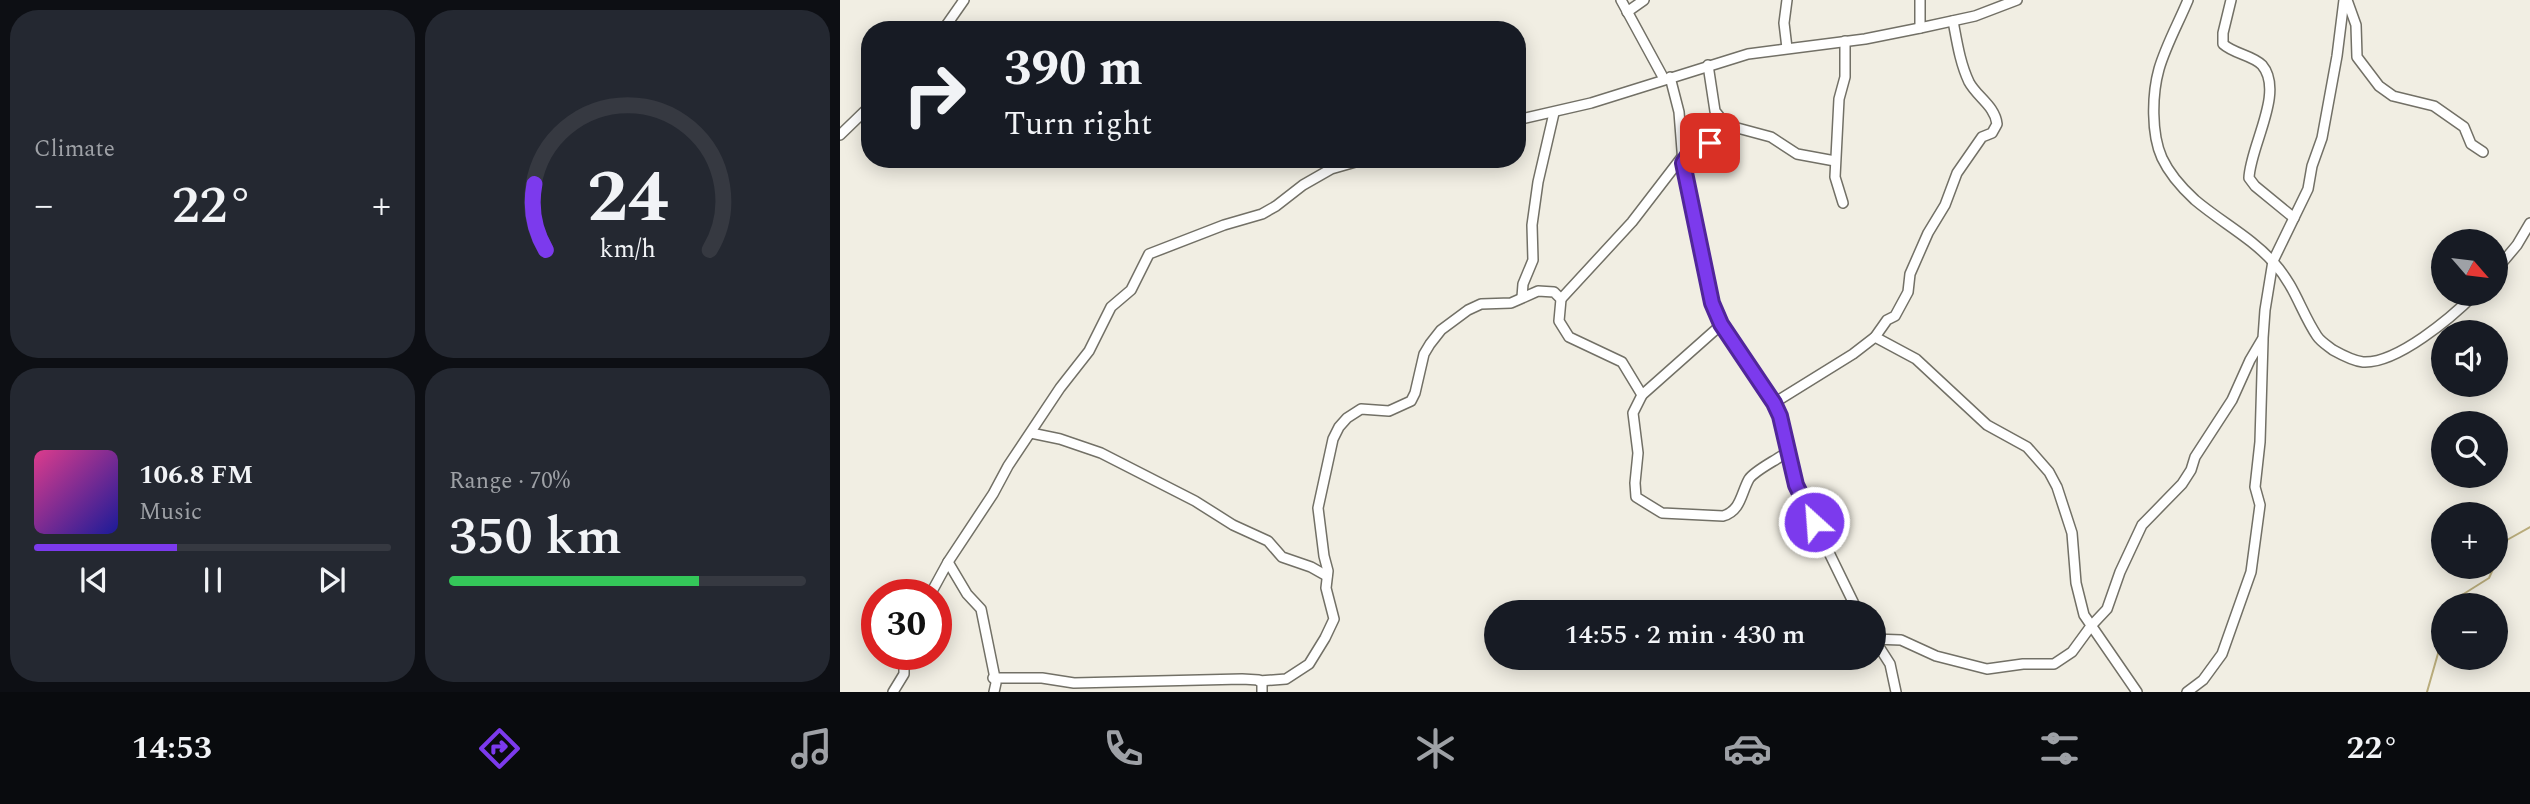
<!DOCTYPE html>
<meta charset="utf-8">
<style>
body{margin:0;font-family:Spectral,serif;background:#242831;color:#f1f3f6;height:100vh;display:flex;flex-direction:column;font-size:26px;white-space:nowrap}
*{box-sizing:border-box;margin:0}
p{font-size:23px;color:#9ea1a6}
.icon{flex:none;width:38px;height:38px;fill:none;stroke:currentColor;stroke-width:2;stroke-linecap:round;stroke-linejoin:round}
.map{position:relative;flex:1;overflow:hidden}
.sheet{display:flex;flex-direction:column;gap:10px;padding:10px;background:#0d0f14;width:840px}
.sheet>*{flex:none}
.banner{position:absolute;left:21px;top:21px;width:665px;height:147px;border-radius:28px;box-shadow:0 4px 18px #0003;background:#171b24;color:#f1f3f6;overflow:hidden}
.needle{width:46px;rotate:118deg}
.buttons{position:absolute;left:1591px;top:229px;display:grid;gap:14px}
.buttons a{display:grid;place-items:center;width:77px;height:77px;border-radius:50%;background:#171b24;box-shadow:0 4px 18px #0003;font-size:35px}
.speed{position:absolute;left:21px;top:579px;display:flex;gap:14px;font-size:35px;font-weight:700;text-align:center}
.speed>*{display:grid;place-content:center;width:91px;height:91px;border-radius:50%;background:#171b24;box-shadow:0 4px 18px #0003;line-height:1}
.speed .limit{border:10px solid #d22;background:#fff;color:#111}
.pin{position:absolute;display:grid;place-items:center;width:60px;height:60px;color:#fff;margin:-30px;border-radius:14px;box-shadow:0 4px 10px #0006}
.me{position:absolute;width:77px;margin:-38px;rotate:334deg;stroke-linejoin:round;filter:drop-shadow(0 0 5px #0008)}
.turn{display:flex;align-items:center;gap:24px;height:147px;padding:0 28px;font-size:32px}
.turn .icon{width:91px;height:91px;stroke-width:2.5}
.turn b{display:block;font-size:49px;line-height:60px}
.big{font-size:52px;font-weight:600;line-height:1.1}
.sheet .card{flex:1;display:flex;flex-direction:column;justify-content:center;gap:10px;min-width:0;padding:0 24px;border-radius:28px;background:#242831}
.sheet .dial{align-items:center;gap:0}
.dial svg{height:182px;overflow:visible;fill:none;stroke:#363941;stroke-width:7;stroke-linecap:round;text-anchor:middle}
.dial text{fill:#f1f3f6;stroke:none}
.song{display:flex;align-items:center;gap:21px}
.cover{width:84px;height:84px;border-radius:10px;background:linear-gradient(135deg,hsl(330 70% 55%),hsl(240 70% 35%))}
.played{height:7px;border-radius:4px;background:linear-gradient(90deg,#7c3aed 40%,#363941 40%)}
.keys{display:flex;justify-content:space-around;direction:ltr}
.heat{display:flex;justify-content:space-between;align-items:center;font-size:38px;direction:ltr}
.charge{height:10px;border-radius:5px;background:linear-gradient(90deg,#34c759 70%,#363941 0)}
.sheet .tiles{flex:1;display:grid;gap:10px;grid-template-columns:repeat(2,1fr)}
.trip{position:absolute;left:644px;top:600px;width:402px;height:70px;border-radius:35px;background:#171b24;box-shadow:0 4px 18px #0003;font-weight:600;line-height:70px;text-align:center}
.tab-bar{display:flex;height:112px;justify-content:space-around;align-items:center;background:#090b0e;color:#9ea1a6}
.tab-bar .icon{width:49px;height:49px}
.tab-bar .active{color:#7c3aed}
.tab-bar b{font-size:32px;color:#f1f3f6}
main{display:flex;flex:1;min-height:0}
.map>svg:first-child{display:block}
</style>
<main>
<section class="sheet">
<div class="tiles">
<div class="card"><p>Climate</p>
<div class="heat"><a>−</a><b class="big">22°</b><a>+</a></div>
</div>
<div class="card dial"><svg viewBox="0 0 100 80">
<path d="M14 69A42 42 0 1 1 86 69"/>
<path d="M14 69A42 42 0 0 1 9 40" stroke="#7c3aed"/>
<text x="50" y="56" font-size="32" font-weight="700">24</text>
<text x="50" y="72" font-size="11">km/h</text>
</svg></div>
<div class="card">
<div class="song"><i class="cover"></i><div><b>106.8 FM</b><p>Music</p></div></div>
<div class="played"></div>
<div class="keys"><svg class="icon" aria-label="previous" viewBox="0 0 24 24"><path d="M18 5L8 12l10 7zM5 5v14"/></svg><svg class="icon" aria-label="pause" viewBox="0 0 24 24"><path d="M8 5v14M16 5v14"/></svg><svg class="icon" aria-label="next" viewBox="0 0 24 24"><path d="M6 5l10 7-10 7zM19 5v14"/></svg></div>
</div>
<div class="card"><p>Range · 70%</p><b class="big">350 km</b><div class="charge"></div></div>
</div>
</section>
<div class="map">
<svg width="1690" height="692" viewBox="0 0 1690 692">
<rect width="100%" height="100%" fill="#f1eee3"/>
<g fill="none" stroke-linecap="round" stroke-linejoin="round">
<!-- stream -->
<g stroke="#b9ac7b" stroke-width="2">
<polyline points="1656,564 1667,540 1690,527"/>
<polyline points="1612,606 1614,600 1649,578 1654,567"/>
<polyline points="1587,692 1603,636"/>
</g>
<!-- minor casing -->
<g stroke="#727066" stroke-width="12">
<g id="minor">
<polyline points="781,0 824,79"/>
<path d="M1348 0C1339 22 1326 45 1319 69 1312 94 1311 134 1322 158 1329 173 1343 189 1355 200 1381 222 1412 238 1434 263 1455 286 1461 312 1477 336 1481 342 1488 346 1493 350 1502 355 1513 361 1523 362 1557 364 1612 317 1635 294"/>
<path d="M1391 0 1383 33V44C1394 54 1412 55 1422 65 1445 92 1410 146 1409 178L1415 186 1454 218"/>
<polyline points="1507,0 1516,25 1517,57 1539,86 1553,96 1594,106 1624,127 1631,144 1643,152"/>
<polyline points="787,12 804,0"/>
<polyline points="1080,28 1080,0"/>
<polyline points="103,30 124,0"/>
<polyline points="947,48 944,23 947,0"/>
<polyline points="868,65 875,111 883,121 890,126 931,137 957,154 995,161"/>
<polyline points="830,77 839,112 843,163 872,303 882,324 934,403 940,416 956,485 1018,612"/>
<polyline points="677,120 751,103 908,54 1025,39 1080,28 1135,16 1177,0"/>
<polyline points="0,135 30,106"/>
<polyline points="843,163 857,141 862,139 875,143 890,126"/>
<polyline points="1003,203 995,177 999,99 1005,77 1005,41"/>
<polyline points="1656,270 1677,245 1690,223"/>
<polyline points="682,297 683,284 693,260 692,225 698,182 714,113"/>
<polyline points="721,299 792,222 842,157"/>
<path d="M882 324 802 395 793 413 798 453 795 483 796 497 822 513 883 516C901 511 901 493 909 479 915 470 937 460 947 452"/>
<polyline points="1035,337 1076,359 1147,425 1187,447 1209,472 1217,487 1232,533 1236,583 1244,615 1297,692"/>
<path d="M934 403 1013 354 1035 337 1047 320 1055 316 1068 292 1070 274 1088 233 1105 205 1117 173 1142 137 1152 133 1157 124C1155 106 1137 97 1129 82 1120 63 1117 42 1113 21"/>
<polyline points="191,433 220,439 261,453 355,501 393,525 428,541 442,557 471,567 487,576"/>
<polyline points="108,562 127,594 141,609 156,683 154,692"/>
<polyline points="90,595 108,562 153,494 168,466 220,388 249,351 271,307 291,290 309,254 384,225 422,214 436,206 463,185 491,169 526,159"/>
<polyline points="881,612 895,609 907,612"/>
<polyline points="1034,639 1061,640 1096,656 1147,669 1183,664 1214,664 1232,652 1251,626 1267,609 1280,572 1302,525 1342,484 1351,470 1355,457 1392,400 1410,360 1423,338 1425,310 1433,261 1468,189 1472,166 1482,138 1497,56 1504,0"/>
<polyline points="1034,639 1050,664 1056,692"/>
<polyline points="153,678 202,678 234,683 402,679 419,680 422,684 422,692"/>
<polyline points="419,681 446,679 469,664 485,638 494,619 486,588 488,571 484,556 478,508 493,439 499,427 507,418 521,409 549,411 571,401 575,393 584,354 590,344 601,330 628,310 641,304 671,303 698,291 714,292 721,299 719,321 729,337 782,362 802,395"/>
<polyline points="53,692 64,674 64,654"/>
<polyline points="1347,692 1363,680 1382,654 1411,572 1420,505 1415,487 1420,442 1423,340"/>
</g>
</g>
<!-- minor -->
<use href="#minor" stroke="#fff" stroke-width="9"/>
</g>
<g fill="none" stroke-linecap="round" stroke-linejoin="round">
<!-- route casing -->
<g stroke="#51269a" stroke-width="18">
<polyline id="route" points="870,143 864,139 856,143 843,163 872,303 881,324 934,403 940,416 956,485 974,522"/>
</g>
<!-- route -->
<use href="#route" stroke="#7c3aed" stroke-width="12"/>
</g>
</svg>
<div class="buttons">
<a><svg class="needle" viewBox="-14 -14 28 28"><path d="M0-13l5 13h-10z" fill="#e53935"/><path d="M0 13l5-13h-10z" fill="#9ea1a6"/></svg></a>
<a><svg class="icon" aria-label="sound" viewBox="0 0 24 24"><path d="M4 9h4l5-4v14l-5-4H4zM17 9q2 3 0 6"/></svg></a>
<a><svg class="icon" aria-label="search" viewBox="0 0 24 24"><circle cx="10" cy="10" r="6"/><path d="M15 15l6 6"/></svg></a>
<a>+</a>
<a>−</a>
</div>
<div class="speed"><div class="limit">30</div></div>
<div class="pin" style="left:870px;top:143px;background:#d93025"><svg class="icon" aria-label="arrive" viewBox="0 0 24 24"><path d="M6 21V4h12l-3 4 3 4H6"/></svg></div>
<svg class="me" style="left:974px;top:522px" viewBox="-20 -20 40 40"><circle r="17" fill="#7c3aed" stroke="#fff" stroke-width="3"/><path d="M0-11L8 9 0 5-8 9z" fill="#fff"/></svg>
<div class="trip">14:55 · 2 min · 430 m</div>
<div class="banner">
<div class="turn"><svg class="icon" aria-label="right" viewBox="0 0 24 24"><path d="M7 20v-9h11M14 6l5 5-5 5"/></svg><div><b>390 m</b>Turn right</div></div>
</div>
</div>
</main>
<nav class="tab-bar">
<b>14:53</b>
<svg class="icon active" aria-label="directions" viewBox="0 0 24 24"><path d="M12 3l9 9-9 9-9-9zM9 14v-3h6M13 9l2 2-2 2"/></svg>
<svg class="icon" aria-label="music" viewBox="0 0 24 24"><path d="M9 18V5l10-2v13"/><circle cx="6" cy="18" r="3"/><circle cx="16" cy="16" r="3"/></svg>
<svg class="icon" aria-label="phone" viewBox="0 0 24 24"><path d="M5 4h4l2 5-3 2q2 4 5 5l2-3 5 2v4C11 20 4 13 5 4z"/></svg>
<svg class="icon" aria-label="climate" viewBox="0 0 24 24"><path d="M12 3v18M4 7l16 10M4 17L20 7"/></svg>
<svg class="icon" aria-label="car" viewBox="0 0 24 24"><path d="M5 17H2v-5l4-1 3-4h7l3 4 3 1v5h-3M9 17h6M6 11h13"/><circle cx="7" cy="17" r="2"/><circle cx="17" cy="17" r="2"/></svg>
<svg class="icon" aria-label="filters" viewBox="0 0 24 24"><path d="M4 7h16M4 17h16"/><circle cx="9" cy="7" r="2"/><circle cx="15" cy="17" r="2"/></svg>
<b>22°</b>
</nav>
